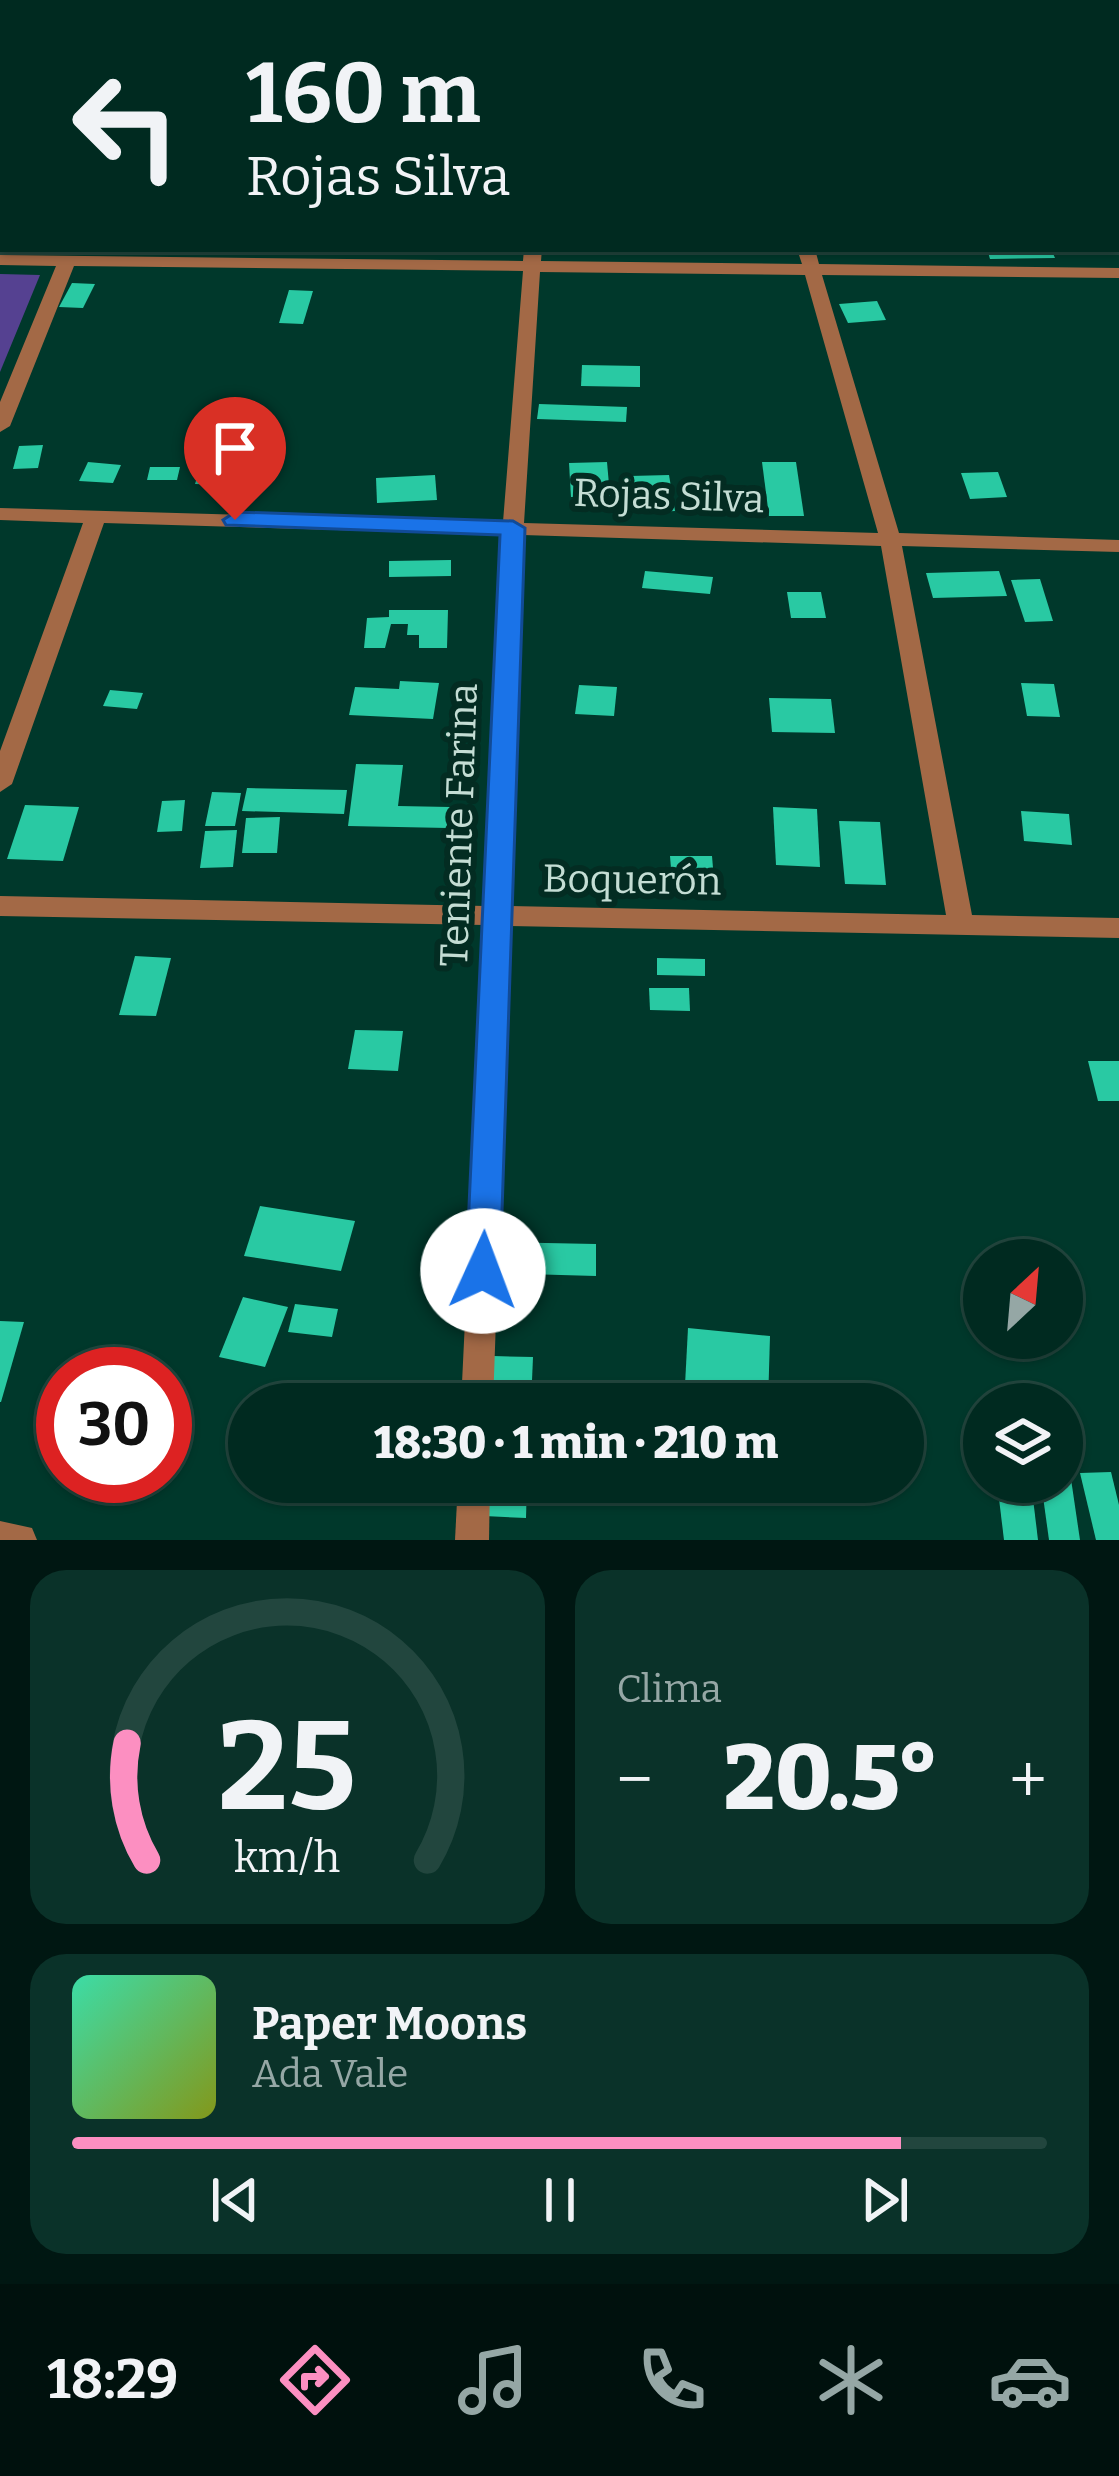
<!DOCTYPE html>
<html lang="es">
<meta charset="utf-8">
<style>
body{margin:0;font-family:Bitter,serif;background:#0a3229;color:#f1f3f6;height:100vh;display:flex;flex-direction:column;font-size:45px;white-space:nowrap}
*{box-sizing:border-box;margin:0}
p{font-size:39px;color:#95a7a5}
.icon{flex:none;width:66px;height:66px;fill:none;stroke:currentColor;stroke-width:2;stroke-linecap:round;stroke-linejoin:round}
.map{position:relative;height:1540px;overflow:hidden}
.details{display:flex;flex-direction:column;gap:30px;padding:30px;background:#001712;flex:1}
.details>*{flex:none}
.hud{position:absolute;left:0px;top:0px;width:1119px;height:252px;box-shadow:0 3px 9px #0004,0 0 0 3px #22463e;background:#002a20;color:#f1f3f6;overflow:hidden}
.needle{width:78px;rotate:26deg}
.fabs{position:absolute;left:963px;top:1239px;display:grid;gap:24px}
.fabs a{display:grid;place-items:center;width:120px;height:120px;border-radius:50%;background:#002a20;box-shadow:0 3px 9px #0004,0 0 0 3px #22463e;font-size:60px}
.speed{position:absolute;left:36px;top:1347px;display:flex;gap:24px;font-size:60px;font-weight:700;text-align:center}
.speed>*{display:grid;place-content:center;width:156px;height:156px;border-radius:50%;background:#002a20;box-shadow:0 3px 9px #0004,0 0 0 3px #22463e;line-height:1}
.speed .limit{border:18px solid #d22;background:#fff;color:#111}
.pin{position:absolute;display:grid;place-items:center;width:102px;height:102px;color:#fff;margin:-123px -51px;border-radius:50% 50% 50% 0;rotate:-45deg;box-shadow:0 0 12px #0007}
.pin .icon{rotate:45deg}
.me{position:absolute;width:132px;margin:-66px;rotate:2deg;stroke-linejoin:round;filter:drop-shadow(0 0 9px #0008)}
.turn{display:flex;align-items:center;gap:42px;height:252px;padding:0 48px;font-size:54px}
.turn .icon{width:156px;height:156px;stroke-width:2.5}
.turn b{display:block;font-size:84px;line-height:102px}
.big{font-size:90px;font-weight:800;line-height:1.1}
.details .tile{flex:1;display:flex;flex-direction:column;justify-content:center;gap:18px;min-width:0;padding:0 42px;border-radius:36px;background:#0a3229}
.details .dial{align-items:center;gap:0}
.dial svg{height:312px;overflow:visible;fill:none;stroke:#22463e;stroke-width:7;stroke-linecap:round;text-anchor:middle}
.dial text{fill:#f1f3f6;stroke:none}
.song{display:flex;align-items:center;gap:36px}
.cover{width:144px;height:144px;border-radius:18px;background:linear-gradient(135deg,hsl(160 70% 55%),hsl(70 70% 35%))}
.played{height:12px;border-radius:6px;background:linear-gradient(90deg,#fc8fc1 85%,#22463e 85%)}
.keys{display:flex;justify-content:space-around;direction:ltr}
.heat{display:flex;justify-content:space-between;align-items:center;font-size:66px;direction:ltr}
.details .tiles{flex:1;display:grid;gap:30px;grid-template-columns:1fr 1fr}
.tile:last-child{grid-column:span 2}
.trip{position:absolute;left:228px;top:1383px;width:696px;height:120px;border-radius:60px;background:#002a20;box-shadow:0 3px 9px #0004,0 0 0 3px #22463e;font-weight:800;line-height:120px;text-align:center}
.dock{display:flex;height:192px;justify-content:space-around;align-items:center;background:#00110d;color:#95a7a5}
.dock .icon{width:84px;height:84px}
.dock .selected{color:#fc8fc1}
.dock b{font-size:54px;color:#f1f3f6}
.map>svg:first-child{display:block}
</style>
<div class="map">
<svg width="1119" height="1540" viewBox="0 0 1119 1540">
<rect width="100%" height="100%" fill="#00382b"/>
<!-- green -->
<polygon fill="#554191" points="0,274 40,275 0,372"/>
<!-- building -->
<g fill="#29c9a3">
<polygon points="987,249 1051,249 1055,258 990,259"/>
<polygon points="72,283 95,284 83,308 59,307"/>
<polygon points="289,290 313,291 303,324 279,323"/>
<polygon points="877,301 886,320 848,323 839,304"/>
<polygon points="582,365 640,366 640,387 581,386"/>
<polygon points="539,404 627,407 626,422 537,419"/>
<polygon points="209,440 235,441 221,485 195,484"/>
<polygon points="43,445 38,468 13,469 19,446"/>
<polygon points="88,462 121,465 113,483 79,481"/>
<polygon points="607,462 610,496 571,497 569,463"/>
<polygon points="762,462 796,462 804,516 769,516"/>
<polygon points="150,467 180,467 177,480 147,480"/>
<polygon points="998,472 1007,497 970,499 961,473"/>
<polygon points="435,475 437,500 377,503 376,478"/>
<polygon points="669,475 675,511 635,513 630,476"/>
<polygon points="451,560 451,576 389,577 389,561"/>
<polygon points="645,571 713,577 710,594 642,588"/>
<polygon points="999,571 1007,596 933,598 926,573"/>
<polygon points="1040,579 1053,621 1025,622 1011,580"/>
<polygon points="787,592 821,592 826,618 791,618"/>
<polygon points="389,610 448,610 447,648 419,648 419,635 407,635 408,624 391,624 385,648 364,648 367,618 389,617"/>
<polygon points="400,681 439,683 433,719 349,715 355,687 399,689"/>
<polygon points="1021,683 1054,684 1060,717 1027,716"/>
<polygon points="579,685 617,687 614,716 575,714"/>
<polygon points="110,690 143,693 137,709 103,706"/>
<polygon points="769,698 831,699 835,733 772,732"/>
<polygon points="356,764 403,765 398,806 450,807 448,828 348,826"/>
<polygon points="247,788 347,790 344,814 242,811"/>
<polygon points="212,792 241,793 235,826 205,826"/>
<polygon points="185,800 182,831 157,832 162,801"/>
<polygon points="25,805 79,807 63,861 7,859"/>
<polygon points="773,807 817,809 820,867 776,865"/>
<polygon points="1021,811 1069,814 1072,845 1024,841"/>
<polygon points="280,817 277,853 242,853 246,818"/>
<polygon points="839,821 880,822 886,885 845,884"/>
<polygon points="237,830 233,867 200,868 205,831"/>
<polygon points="670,856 712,856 714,880 672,881"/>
<polygon points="135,956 171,958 156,1016 119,1015"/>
<polygon points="657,958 705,959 705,976 657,975"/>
<polygon points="649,988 689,988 690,1011 650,1010"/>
<polygon points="355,1030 403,1031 398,1071 348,1069"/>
<polygon points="1088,1061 1119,1061 1119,1101 1098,1101"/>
<polygon points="260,1206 355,1221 341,1271 244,1256"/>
<polygon points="495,1242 596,1244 596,1276 493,1273"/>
<polygon points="243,1297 288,1307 265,1367 219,1357"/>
<polygon points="295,1304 338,1309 332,1337 288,1332"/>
<polygon points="0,1321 24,1322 1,1402 0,1402"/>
<polygon points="688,1328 770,1336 768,1404 684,1404"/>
<polygon points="493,1356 533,1357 531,1404 490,1404"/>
<polygon points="608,1395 670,1398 670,1404 608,1404"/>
<polygon points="1111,1472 1119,1505 1119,1540 1096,1540 1080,1473"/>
<polygon points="1062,1479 1071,1479 1080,1540 1049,1540 1041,1482"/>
<polygon points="486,1482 527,1482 526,1518 484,1516"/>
<polygon points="997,1482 1031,1482 1038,1540 1004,1540"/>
</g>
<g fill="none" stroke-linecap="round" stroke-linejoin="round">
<!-- minor -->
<g fill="#a36946" fill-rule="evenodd">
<polygon points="733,0 747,0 748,3 734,3"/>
<polygon points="925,0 939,0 941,3 927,3"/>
<rect x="1116" y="130" width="3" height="10"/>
<polygon points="1116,160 1119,161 1119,173 1116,172"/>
<path d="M524 249H542L541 261 802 264 797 249H815L819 264 1119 268V278L822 275 899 533 1119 540V552L902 546 972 915 1119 918V938L510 926 493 1404H461L484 925 0 916V896L485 906 502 535 104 523 12 784 0 792V751L83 523 0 520V508L503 522 523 271 74 266 10 426 0 432V402L56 266 0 265V255L523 261ZM540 272 805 275 878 533 524 523ZM523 535 881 546 946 915 510 906Z"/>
<polygon points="458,1482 490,1482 489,1540 455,1540"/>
<polygon points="0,1521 32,1528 37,1540 0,1540"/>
</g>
</g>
<!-- route -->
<polygon fill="#1a73e8" stroke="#114b97" stroke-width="3" points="235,512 513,521 525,528 500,1271 495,1282 483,1286 471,1282 466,1271 500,535 226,525 223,520"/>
<g text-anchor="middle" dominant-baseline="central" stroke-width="12" stroke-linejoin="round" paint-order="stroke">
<!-- street labels -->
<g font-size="39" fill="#c4ddd4" stroke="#032c22">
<text transform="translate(669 496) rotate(2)">Rojas Silva</text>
<text transform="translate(459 825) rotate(-88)">Teniente Farina</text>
<text transform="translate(632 880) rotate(1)">Boquerón</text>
</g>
</g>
</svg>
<div class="fabs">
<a><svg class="needle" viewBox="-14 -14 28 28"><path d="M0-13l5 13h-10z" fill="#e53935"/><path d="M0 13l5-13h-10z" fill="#95a7a5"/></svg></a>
<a><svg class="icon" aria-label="layers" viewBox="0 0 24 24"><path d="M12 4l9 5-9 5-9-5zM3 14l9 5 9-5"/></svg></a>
</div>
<div class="speed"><div class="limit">30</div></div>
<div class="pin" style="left:235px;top:520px;background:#d93025"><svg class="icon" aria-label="arrive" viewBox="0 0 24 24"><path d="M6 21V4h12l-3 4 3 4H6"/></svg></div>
<svg class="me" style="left:483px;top:1271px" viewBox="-20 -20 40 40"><circle r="19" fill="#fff"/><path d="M0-13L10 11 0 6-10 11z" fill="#1a73e8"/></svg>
<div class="trip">18:30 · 1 min · 210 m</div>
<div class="hud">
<div class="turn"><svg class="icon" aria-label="left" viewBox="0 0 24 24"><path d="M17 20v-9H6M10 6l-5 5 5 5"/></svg><div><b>160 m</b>Rojas Silva</div></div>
</div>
</div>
<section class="details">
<div class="tiles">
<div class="tile dial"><svg viewBox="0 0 100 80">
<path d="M14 69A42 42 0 1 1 86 69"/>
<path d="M14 69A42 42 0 0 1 9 39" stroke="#fc8fc1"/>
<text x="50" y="56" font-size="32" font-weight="700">25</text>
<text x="50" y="72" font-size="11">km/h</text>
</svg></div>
<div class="tile"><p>Clima</p>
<div class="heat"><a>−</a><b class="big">20.5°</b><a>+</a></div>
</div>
<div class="tile">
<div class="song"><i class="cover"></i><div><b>Paper Moons</b><p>Ada Vale</p></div></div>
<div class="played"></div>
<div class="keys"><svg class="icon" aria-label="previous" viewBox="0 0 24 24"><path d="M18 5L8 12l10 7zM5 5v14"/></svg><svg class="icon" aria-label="pause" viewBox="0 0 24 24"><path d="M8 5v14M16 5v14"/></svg><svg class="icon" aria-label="next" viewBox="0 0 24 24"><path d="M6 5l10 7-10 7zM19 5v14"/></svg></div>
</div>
</div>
</section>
<nav class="dock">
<b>18:29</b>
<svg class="icon selected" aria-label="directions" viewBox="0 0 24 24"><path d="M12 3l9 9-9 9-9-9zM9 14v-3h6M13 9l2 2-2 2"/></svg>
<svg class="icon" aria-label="music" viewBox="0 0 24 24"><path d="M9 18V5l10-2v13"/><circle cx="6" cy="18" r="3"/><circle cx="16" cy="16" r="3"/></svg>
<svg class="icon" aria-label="phone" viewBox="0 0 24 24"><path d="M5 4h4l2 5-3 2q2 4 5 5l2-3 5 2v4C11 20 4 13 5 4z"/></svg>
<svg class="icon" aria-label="climate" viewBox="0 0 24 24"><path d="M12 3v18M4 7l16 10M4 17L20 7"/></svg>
<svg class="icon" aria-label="car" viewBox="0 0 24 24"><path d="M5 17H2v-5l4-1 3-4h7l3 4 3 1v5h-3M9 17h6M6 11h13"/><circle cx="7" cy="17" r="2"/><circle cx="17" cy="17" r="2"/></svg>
</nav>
